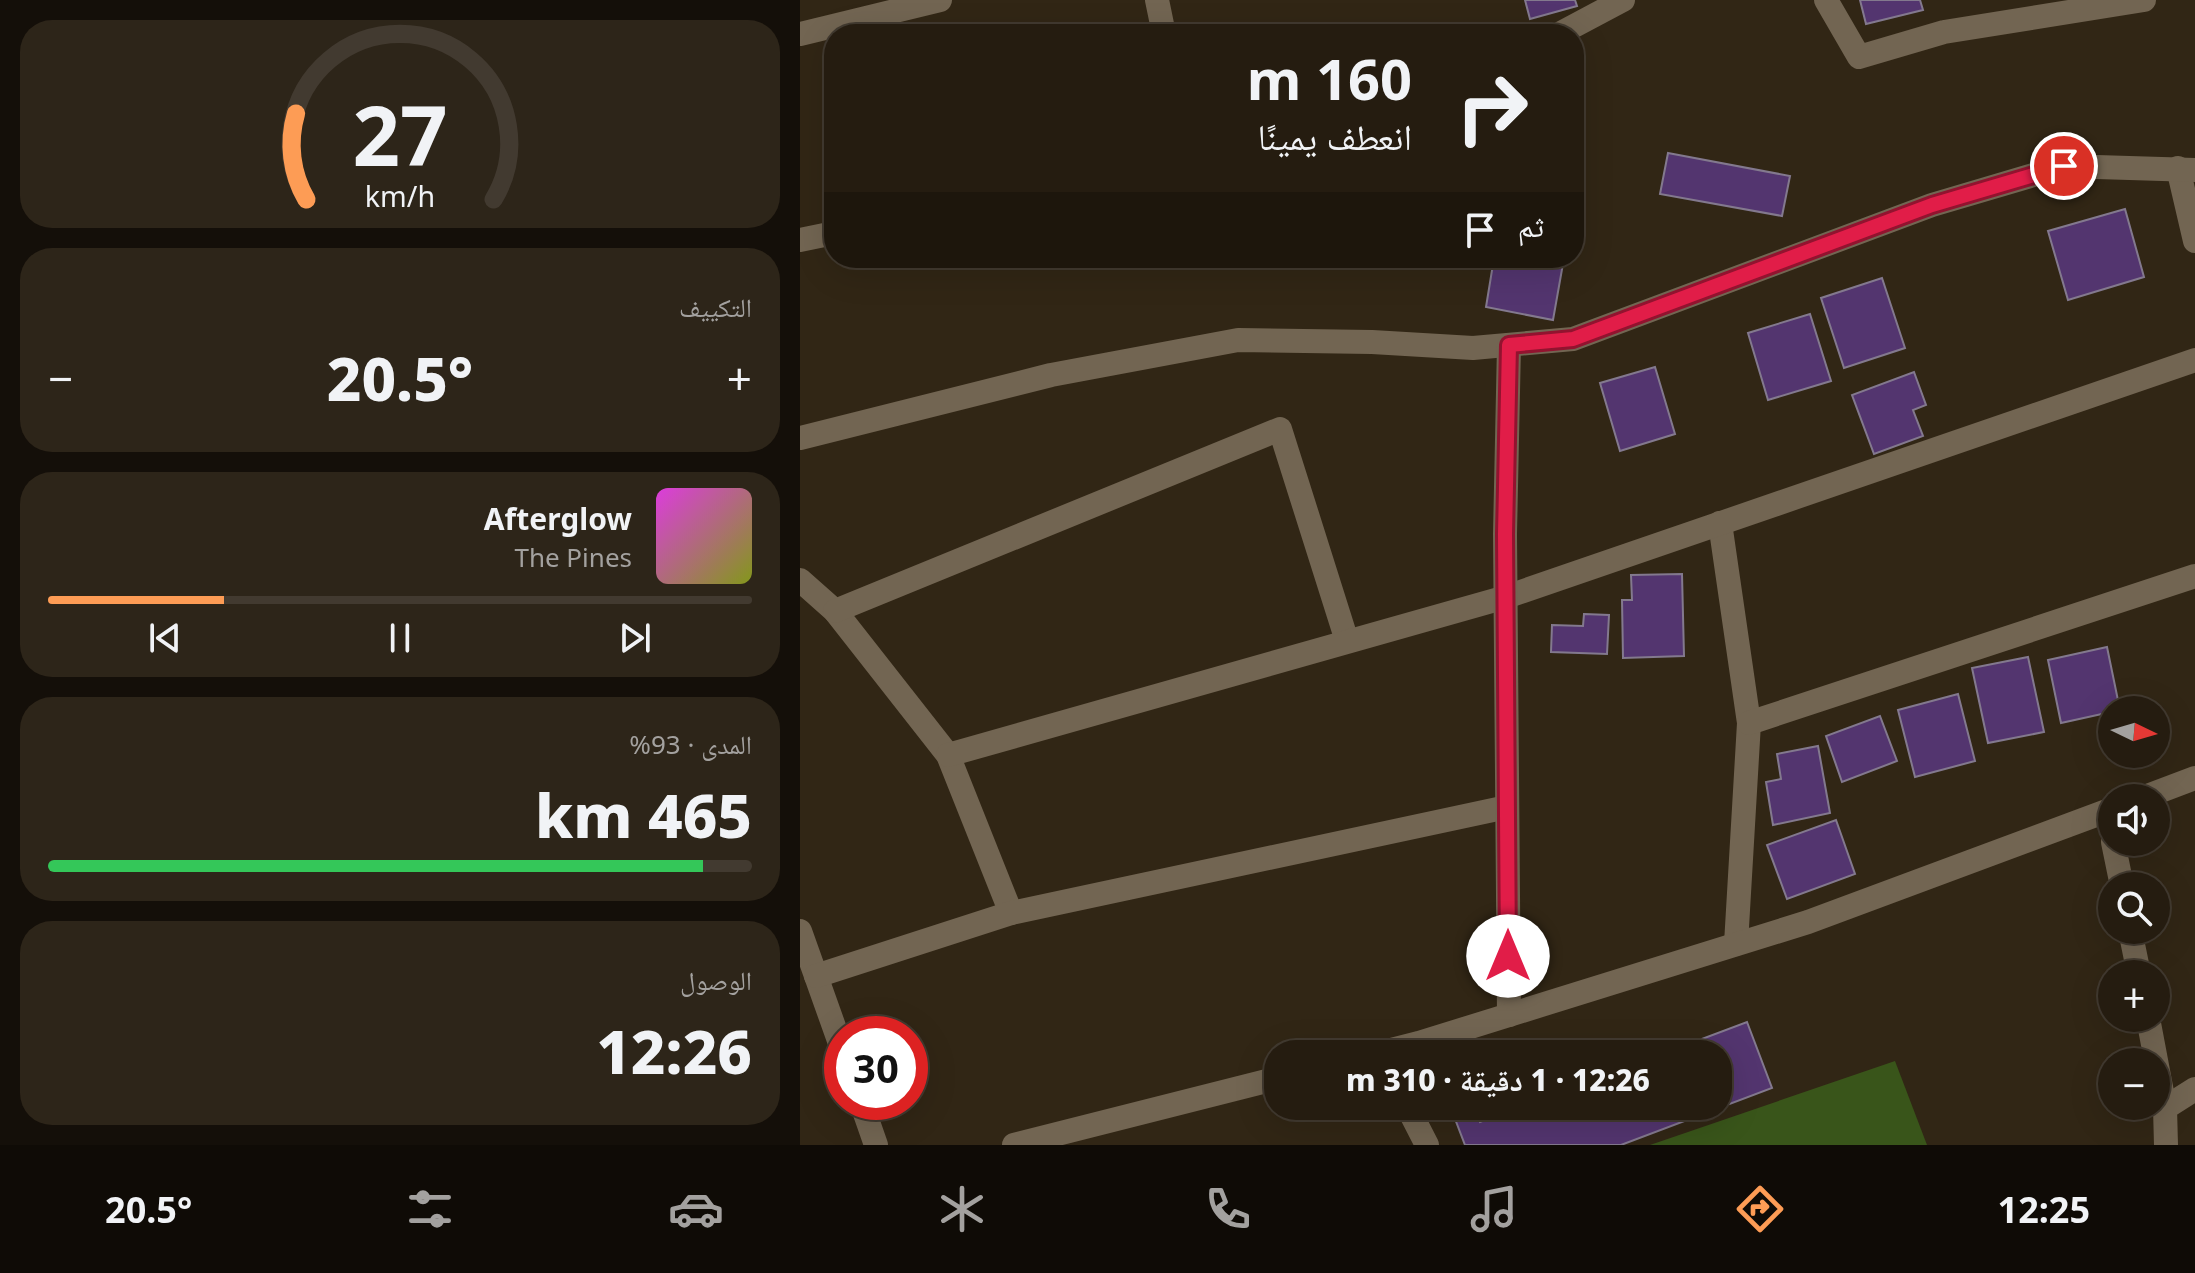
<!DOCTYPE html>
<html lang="ar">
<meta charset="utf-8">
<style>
body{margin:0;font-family:"Noto Sans","Noto Naskh Arabic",sans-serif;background:#2d2519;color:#f1f3f6;direction:rtl;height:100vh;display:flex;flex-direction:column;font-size:30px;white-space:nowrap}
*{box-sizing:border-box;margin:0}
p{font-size:26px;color:#a3a19f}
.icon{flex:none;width:44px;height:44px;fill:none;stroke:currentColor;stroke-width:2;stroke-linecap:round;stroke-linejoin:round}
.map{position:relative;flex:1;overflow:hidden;direction:ltr}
.drawer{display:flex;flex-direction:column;gap:20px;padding:20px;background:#140f09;width:800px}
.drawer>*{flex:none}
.guide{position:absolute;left:24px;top:24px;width:760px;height:244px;border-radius:32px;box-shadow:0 8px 32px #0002,0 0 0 2px #423a30;direction:rtl;background:#251c10;color:#f1f3f6;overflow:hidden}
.needle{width:52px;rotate:95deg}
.fabs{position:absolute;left:1298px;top:696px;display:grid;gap:16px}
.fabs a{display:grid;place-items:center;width:72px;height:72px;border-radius:50%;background:#251c10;box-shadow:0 8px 32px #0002,0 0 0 2px #423a30;font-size:40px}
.speed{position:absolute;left:24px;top:1016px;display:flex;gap:16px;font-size:40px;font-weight:700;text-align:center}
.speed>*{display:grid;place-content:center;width:104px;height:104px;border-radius:50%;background:#251c10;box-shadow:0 8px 32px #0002,0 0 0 2px #423a30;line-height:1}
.speed .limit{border:12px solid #d22;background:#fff;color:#111}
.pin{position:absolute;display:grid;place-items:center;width:68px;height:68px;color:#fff;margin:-34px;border:4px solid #fff;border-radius:50%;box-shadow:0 2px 8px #0007}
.me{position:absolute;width:88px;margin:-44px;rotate:0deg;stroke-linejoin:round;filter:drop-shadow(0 0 6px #0008)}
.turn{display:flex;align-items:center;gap:28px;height:168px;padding:0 40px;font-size:36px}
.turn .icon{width:104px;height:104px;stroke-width:2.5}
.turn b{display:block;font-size:56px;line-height:68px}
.then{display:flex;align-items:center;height:76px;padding:0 40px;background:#0003;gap:16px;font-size:30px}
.big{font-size:60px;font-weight:800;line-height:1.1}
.drawer .card{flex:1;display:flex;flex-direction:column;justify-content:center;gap:12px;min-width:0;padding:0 28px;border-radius:32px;background:#2d2519}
.drawer .dial{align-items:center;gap:0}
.dial svg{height:208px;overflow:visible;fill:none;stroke:#423a30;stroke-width:7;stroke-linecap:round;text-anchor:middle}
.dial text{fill:#f1f3f6;stroke:none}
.song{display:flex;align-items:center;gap:24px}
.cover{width:96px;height:96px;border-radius:12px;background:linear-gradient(135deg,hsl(300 70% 55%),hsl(70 70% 35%))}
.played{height:8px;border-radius:4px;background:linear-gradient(90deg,#fd9c55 25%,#423a30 25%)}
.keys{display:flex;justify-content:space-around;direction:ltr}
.heat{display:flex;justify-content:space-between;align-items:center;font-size:44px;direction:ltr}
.charge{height:12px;border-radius:6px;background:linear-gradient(90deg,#34c759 93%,#423a30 0)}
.trip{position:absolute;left:464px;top:1040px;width:468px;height:80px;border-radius:32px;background:#251c10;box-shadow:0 8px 32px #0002,0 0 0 2px #423a30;font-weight:800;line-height:80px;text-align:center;direction:rtl}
.tab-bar{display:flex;height:128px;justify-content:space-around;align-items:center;background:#0f0b06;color:#a3a19f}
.tab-bar .icon{width:56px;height:56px}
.tab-bar .active{color:#fd9c55}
.tab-bar b{font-size:36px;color:#f1f3f6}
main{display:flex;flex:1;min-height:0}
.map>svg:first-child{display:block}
</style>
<main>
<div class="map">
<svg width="1395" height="1145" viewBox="0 0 1395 1145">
<rect width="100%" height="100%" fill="#312615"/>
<!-- green -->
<polygon fill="#39551a" points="1095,1061 1127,1145 850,1145"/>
<!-- building -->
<g fill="#53356f" stroke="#83798e" stroke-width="2">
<polygon points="725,0 775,0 777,6 730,19"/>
<polygon points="1060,0 1120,0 1123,10 1066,24"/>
<polygon points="868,153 990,176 982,216 860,194"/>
<polygon points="1325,209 1344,277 1268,300 1248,231"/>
<polygon points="694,258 764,258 753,320 686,307"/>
<polygon points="1082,278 1105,348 1044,368 1021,298"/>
<polygon points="1010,314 1031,381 968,400 948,333"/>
<polygon points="855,367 875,434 820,451 800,383"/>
<polygon points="1114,372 1126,405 1113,410 1123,436 1074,454 1052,395"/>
<polygon points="882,574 884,656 823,658 822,600 832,600 831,575"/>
<polygon points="784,614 809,615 807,654 751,652 752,625 783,626"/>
<polygon points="1307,647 1320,710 1261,723 1248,660"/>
<polygon points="1228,657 1244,732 1188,743 1172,668"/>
<polygon points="1158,694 1175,761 1115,777 1098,710"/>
<polygon points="1080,716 1097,761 1042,782 1026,736"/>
<polygon points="1018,746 1030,813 973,825 966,782 981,779 977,754"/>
<polygon points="1036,820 1055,874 987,899 967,845"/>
<polygon points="947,1022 972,1088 821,1145 665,1145 652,1111 674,1106 680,1122 723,1106 918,1106 918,1054 862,1054"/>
</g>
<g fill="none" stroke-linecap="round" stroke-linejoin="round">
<!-- minor -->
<g stroke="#726552" stroke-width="24">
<polyline points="357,0 364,34"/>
<polyline points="1026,0 1059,57 1144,32 1344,0"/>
<polyline points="0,34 140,0"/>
<polyline points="759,34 823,0"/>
<polyline points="1378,168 1395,241"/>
<polyline points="0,240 34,233"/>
<polyline points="0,438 251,375 438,340 572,342 673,348 773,339 1132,205 1264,166 1395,170"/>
<polyline points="920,523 949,723 936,944"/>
<polyline points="0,580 35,611 148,755 211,913"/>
<polyline points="35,611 480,429 547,641"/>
<polyline points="949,723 1395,576"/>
<polyline points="148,755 706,597 1395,360"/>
<polyline points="1342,798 1395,778"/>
<polyline points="1313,842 1322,886"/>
<polyline points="1330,930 1339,974"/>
<polyline points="0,931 42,1049"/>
<polyline points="16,976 211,913 707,807"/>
<polyline points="709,1015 705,534 709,345"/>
<polyline points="1348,1018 1365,1108"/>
<polyline points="576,1054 619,1043 1008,922 1312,809"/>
<polyline points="61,1102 76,1145"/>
<polyline points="607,1106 627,1145"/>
<polyline points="214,1145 478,1078"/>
<polyline points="1366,1145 1365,1108 1395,1089"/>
</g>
</g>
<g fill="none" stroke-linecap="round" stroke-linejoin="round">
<!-- route casing -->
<g stroke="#92132f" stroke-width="20">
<polyline id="route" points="708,956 705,534 709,345 773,339 1132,205 1264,166"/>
</g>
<!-- route -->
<use href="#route" stroke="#e11d48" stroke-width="14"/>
</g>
</svg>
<div class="fabs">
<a><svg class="needle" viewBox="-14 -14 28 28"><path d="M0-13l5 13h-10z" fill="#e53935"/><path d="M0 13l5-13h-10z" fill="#a3a19f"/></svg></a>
<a><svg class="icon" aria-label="sound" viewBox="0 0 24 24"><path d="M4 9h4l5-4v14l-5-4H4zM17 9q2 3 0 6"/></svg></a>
<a><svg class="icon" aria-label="search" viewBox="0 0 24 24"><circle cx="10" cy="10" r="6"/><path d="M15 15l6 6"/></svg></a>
<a>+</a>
<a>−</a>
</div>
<div class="speed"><div class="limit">30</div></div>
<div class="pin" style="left:1264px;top:166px;background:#d93025"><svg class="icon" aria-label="arrive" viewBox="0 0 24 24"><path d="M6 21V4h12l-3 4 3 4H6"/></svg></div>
<svg class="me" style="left:708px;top:956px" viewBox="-20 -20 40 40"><circle r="19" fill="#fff"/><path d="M0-13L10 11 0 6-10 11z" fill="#e11d48"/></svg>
<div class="trip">12:26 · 1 دقيقة · 310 m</div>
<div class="guide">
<div class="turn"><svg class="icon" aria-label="right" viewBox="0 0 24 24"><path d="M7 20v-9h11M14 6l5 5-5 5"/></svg><div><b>160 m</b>انعطف يمينًا</div></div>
<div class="then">ثم<svg class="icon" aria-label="arrive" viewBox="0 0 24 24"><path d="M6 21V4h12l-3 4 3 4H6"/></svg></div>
</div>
</div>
<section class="drawer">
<div class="card dial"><svg viewBox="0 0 100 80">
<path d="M14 69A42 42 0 1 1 86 69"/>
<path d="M14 69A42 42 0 0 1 10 36" stroke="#fd9c55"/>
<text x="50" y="56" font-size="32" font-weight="700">27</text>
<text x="50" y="72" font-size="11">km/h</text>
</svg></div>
<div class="card"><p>التكييف</p>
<div class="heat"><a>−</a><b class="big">20.5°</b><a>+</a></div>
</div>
<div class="card">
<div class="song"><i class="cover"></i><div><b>Afterglow</b><p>The Pines</p></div></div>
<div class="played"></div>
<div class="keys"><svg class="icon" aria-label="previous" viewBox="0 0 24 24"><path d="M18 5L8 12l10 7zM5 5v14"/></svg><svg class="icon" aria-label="pause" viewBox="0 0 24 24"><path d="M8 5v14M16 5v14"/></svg><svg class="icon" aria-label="next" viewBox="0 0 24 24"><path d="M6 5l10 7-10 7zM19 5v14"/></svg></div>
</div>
<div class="card"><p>المدى · 93%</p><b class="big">465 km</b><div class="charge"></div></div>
<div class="card"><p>الوصول</p><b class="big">12:26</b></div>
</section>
</main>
<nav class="tab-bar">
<b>12:25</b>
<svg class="icon active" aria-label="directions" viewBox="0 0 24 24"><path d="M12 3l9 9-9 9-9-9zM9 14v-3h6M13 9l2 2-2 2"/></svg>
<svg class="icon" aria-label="music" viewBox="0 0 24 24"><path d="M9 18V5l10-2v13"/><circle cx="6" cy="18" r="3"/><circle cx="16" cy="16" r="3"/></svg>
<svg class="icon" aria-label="phone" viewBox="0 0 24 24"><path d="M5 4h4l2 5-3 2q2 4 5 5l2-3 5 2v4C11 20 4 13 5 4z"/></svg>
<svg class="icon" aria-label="climate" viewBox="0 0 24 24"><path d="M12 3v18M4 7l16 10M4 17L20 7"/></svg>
<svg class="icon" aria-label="car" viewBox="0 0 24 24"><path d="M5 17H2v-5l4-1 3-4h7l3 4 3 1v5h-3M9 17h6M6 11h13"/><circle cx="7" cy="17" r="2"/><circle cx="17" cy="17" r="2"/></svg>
<svg class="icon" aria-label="filters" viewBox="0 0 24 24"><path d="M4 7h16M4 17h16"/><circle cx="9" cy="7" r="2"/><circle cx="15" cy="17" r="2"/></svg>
<b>20.5°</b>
</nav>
